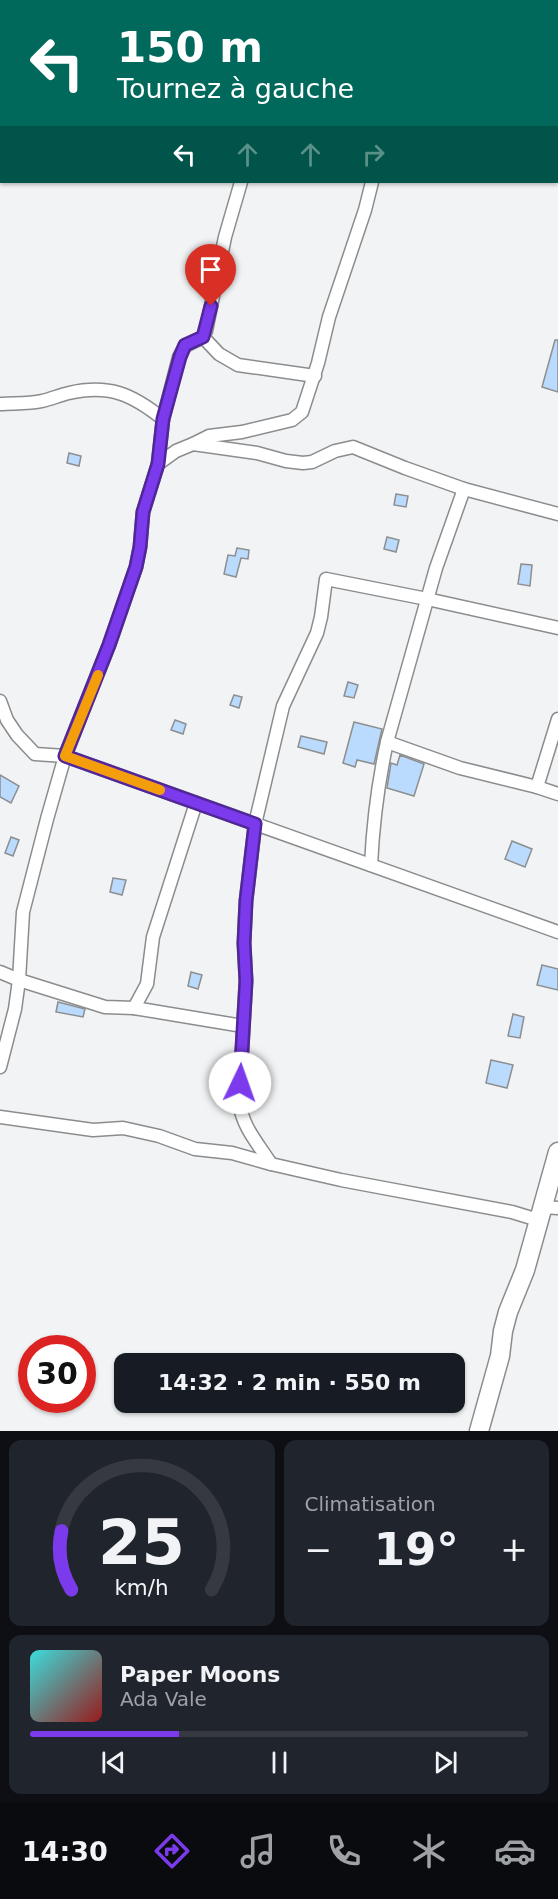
<!DOCTYPE html>
<html lang="fr">
<meta charset="utf-8">
<style>
body{margin:0;font-family:"DejaVu Sans",sans-serif;background:#20242c;color:#f1f3f6;height:100vh;display:flex;flex-direction:column;font-size:22px;white-space:nowrap}
*{box-sizing:border-box;margin:0}
p{font-size:20px;color:#9ea1a6}
.icon{flex:none;width:33px;height:33px;fill:none;stroke:currentColor;stroke-width:2;stroke-linecap:round;stroke-linejoin:round}
.map{position:relative;height:1431px;overflow:hidden}
.side{display:flex;flex-direction:column;gap:9px;padding:9px;background:#0d0f14;flex:1}
.side>*{flex:none}
.banner{position:absolute;left:0px;top:0px;width:558px;height:183px;box-shadow:0 2px 4px #0004;background:#00695c;color:#fff;overflow:hidden}
.speed{position:absolute;left:18px;top:1335px;display:flex;gap:12px;font-size:30px;font-weight:700;text-align:center}
.speed>*{display:grid;place-content:center;width:78px;height:78px;border-radius:50%;background:#171b24;box-shadow:0 2px 4px #0004;line-height:1}
.speed .limit{border:9px solid #d22;background:#fff;color:#111}
.pin{position:absolute;display:grid;place-items:center;width:51px;height:51px;color:#fff;margin:-62px -26px;border-radius:50% 50% 50% 0;rotate:-45deg;box-shadow:0 0 6px #0007}
.pin .icon{rotate:45deg}
.me{position:absolute;width:66px;margin:-33px;rotate:3deg;stroke-linejoin:round;filter:drop-shadow(0 0 4px #0008)}
.turn{display:flex;align-items:center;gap:21px;height:126px;padding:0 18px;font-size:27px}
.turn .icon{width:78px;height:78px;stroke-width:2.5}
.turn b{display:block;font-size:42px;line-height:51px}
.lanes{display:flex;align-items:center;height:57px;padding:0 18px;background:#0003;justify-content:center;gap:30px;direction:ltr}
.lanes .off{opacity:.35}
.big{font-size:45px;font-weight:700;line-height:1.1}
.side .card{flex:1;display:flex;flex-direction:column;justify-content:center;gap:9px;min-width:0;padding:0 21px;border-radius:12px;background:#20242c}
.side .dial{align-items:center;gap:0}
.dial svg{height:156px;overflow:visible;fill:none;stroke:#363941;stroke-width:7;stroke-linecap:round;text-anchor:middle}
.dial text{fill:#f1f3f6;stroke:none}
.song{display:flex;align-items:center;gap:18px}
.cover{width:72px;height:72px;border-radius:9px;background:linear-gradient(135deg,hsl(180 70% 55%),hsl(0 70% 35%))}
.played{height:6px;border-radius:3px;background:linear-gradient(90deg,#7c3aed 30%,#363941 30%)}
.keys{display:flex;justify-content:space-around;direction:ltr}
.heat{display:flex;justify-content:space-between;align-items:center;font-size:33px;direction:ltr}
.side .tiles{flex:1;display:grid;gap:9px;grid-template-columns:1fr 1fr}
.card:last-child{grid-column:span 2}
.trip{position:absolute;left:114px;top:1353px;width:351px;height:60px;border-radius:12px;background:#171b24;box-shadow:0 2px 4px #0004;font-weight:700;line-height:60px;text-align:center}
.dock{display:flex;height:96px;justify-content:space-around;align-items:center;background:#090b0e;color:#9ea1a6}
.dock .icon{width:42px;height:42px}
.dock .on{color:#7c3aed}
.dock b{font-size:27px;color:#f1f3f6}
.map>svg:first-child{display:block}
</style>
<div class="map">
<svg width="558" height="1431" viewBox="0 0 558 1431">
<rect width="100%" height="100%" fill="#f1f3f4"/>
<!-- building -->
<g fill="#badbfd" stroke="#8d8e90" stroke-width="1.5">
<polygon points="555,340 558,340 558,392 542,387"/>
<polygon points="69,453 81,456 79,466 67,463"/>
<polygon points="396,494 408,496 406,507 394,505"/>
<polygon points="387,537 399,540 396,552 384,549"/>
<polygon points="237,548 249,550 248,559 241,558 236,577 224,574 228,555 235,556"/>
<polygon points="521,564 532,565 530,586 518,584"/>
<polygon points="348,682 358,685 354,698 344,696"/>
<polygon points="234,695 242,697 239,708 230,705"/>
<polygon points="175,720 186,724 183,734 171,730"/>
<polygon points="354,722 382,729 374,764 357,760 355,767 343,763"/>
<polygon points="301,736 327,742 324,754 298,747"/>
<polygon points="400,755 424,764 414,796 387,788 391,763 397,765"/>
<polygon points="0,775 19,786 11,803 0,797"/>
<polygon points="11,837 19,840 13,856 5,853"/>
<polygon points="512,841 532,849 525,867 505,859"/>
<polygon points="113,878 126,880 122,895 110,892"/>
<polygon points="542,965 558,969 558,990 537,985"/>
<polygon points="191,972 202,975 198,989 188,986"/>
<polygon points="58,1002 85,1009 83,1017 56,1012"/>
<polygon points="513,1014 524,1017 520,1038 508,1036"/>
<polygon points="491,1060 513,1065 507,1088 486,1083"/>
</g>
<g fill="none" stroke-linecap="round" stroke-linejoin="round">
<!-- street casing -->
<g stroke="#8b8c8e" stroke-width="15">
<g id="street">
<polyline points="279,2 279,0"/>
<polyline points="296,2 296,0"/>
<polyline points="417,2 418,0"/>
<polyline points="537,2 537,0"/>
<polyline points="0,12 2,13"/>
<polyline points="556,93 558,93"/>
<polyline points="556,153 558,155"/>
<polyline points="203,337 219,354 238,365 315,376"/>
<path d="M0 404C14 403 29 404 42 401 51 399 60 395 69 393 109 384 132 394 163 419"/>
<polyline points="193,444 209,436 242,432 292,420 302,412 318,363 329,317 365,210 372,182"/>
<polyline points="158,464 176,451 193,444 257,453 286,461 303,463 312,462 335,451 353,447 405,468 464,489 558,514"/>
<polyline points="0,701 7,720 17,735 35,754 65,756 558,932"/>
<polyline points="387,742 460,768 537,787 558,794"/>
<polyline points="537,787 558,719"/>
<path d="M371 865C373 824 378 783 387 742L436 568 464 489"/>
<polyline points="0,972 19,980 105,1007 134,1008 243,1026"/>
<polyline points="134,1008 147,984 153,937 196,803"/>
<polyline points="0,1067 15,1009 19,980 23,912 47,819 65,756 109,645 136,567 140,547 143,512 158,464 163,419 179,357 185,346 203,337 206,331 225,237 241,182"/>
<polyline points="0,1117 93,1130 123,1128 159,1136 195,1149 232,1153 271,1164 341,1180 512,1212 538,1220"/>
<path d="M271 1164C257 1142 243 1128 239 1102L246 981 244 943 246 901 255 824 283 706 317 633 321 617 326 579 427 599 558 628"/>
<polyline points="542,1207 558,1208"/>
</g>
</g>
<!-- secondary casing -->
<g stroke="#8b8c8e" stroke-width="21">
<polyline id="secondary" points="479,1431 500,1356 503,1331 508,1312 525,1270 558,1152"/>
</g>
<!-- street -->
<use href="#street" stroke="#fff" stroke-width="12"/>
<!-- secondary -->
<use href="#secondary" stroke="#fff" stroke-width="18"/>
</g>
<g fill="none" stroke-linecap="round" stroke-linejoin="round">
<!-- route casing -->
<g stroke="#51269a" stroke-width="15">
<polyline id="route" points="211,306 203,337 185,345 180,357 163,419 158,464 143,512 140,547 136,567 109,645 65,756 255,824 246,901 244,943 246,981 240,1083"/>
</g>
<!-- route -->
<use href="#route" stroke="#7c3aed" stroke-width="10"/>
<!-- slow -->
<polyline stroke="#f59e0b" stroke-width="10" points="98,675 65,756 160,790"/>
</g>
</svg>
<div class="speed"><div class="limit">30</div></div>
<div class="pin" style="left:211px;top:306px;background:#d93025"><svg class="icon" aria-label="arrive" viewBox="0 0 24 24"><path d="M6 21V4h12l-3 4 3 4H6"/></svg></div>
<svg class="me" style="left:240px;top:1083px" viewBox="-20 -20 40 40"><circle r="19" fill="#fff"/><path d="M0-13L10 11 0 6-10 11z" fill="#7c3aed"/></svg>
<div class="trip">14:32 · 2 min · 550 m</div>
<div class="banner">
<div class="turn"><svg class="icon" aria-label="left" viewBox="0 0 24 24"><path d="M17 20v-9H6M10 6l-5 5 5 5"/></svg><div><b>150 m</b>Tournez à gauche</div></div>
<div class="lanes"><svg class="icon" aria-label="left" viewBox="0 0 24 24"><path d="M17 20v-9H6M10 6l-5 5 5 5"/></svg><svg class="icon off" aria-label="ahead" viewBox="0 0 24 24"><path d="M12 20V5M6 11l6-6 6 6"/></svg><svg class="icon off" aria-label="ahead" viewBox="0 0 24 24"><path d="M12 20V5M6 11l6-6 6 6"/></svg><svg class="icon off" aria-label="right" viewBox="0 0 24 24"><path d="M7 20v-9h11M14 6l5 5-5 5"/></svg></div>
</div>
</div>
<section class="side">
<div class="tiles">
<div class="card dial"><svg viewBox="0 0 100 80">
<path d="M14 69A42 42 0 1 1 86 69"/>
<path d="M14 69A42 42 0 0 1 9 39" stroke="#7c3aed"/>
<text x="50" y="56" font-size="32" font-weight="700">25</text>
<text x="50" y="72" font-size="11">km/h</text>
</svg></div>
<div class="card"><p>Climatisation</p>
<div class="heat"><a>−</a><b class="big">19°</b><a>+</a></div>
</div>
<div class="card">
<div class="song"><i class="cover"></i><div><b>Paper Moons</b><p>Ada Vale</p></div></div>
<div class="played"></div>
<div class="keys"><svg class="icon" aria-label="previous" viewBox="0 0 24 24"><path d="M18 5L8 12l10 7zM5 5v14"/></svg><svg class="icon" aria-label="pause" viewBox="0 0 24 24"><path d="M8 5v14M16 5v14"/></svg><svg class="icon" aria-label="next" viewBox="0 0 24 24"><path d="M6 5l10 7-10 7zM19 5v14"/></svg></div>
</div>
</div>
</section>
<nav class="dock">
<b>14:30</b>
<svg class="icon on" aria-label="directions" viewBox="0 0 24 24"><path d="M12 3l9 9-9 9-9-9zM9 14v-3h6M13 9l2 2-2 2"/></svg>
<svg class="icon" aria-label="music" viewBox="0 0 24 24"><path d="M9 18V5l10-2v13"/><circle cx="6" cy="18" r="3"/><circle cx="16" cy="16" r="3"/></svg>
<svg class="icon" aria-label="phone" viewBox="0 0 24 24"><path d="M5 4h4l2 5-3 2q2 4 5 5l2-3 5 2v4C11 20 4 13 5 4z"/></svg>
<svg class="icon" aria-label="climate" viewBox="0 0 24 24"><path d="M12 3v18M4 7l16 10M4 17L20 7"/></svg>
<svg class="icon" aria-label="car" viewBox="0 0 24 24"><path d="M5 17H2v-5l4-1 3-4h7l3 4 3 1v5h-3M9 17h6M6 11h13"/><circle cx="7" cy="17" r="2"/><circle cx="17" cy="17" r="2"/></svg>
</nav>
